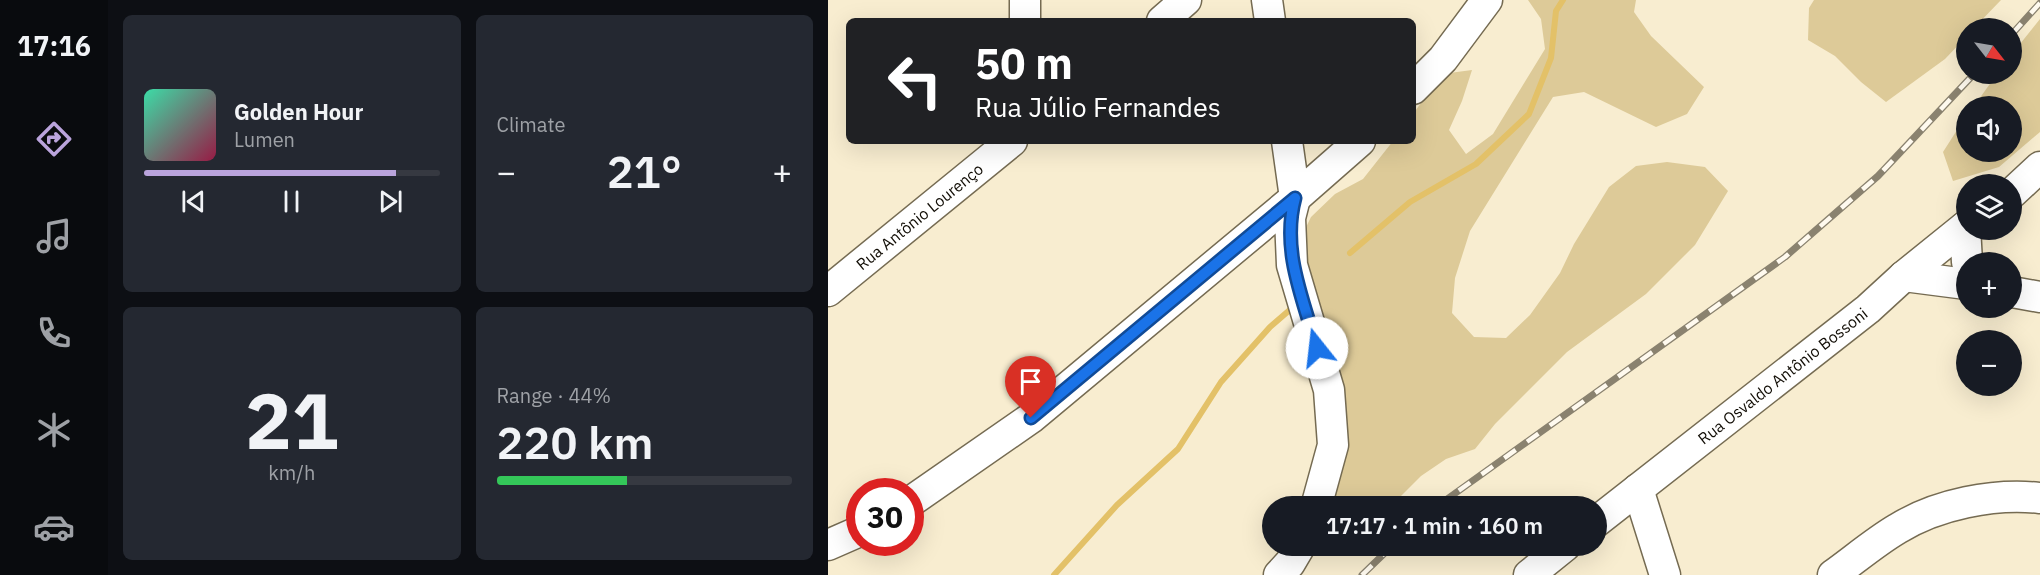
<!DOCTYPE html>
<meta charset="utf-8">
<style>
body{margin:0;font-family:"IBM Plex Sans",sans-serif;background:#242831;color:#f1f3f6;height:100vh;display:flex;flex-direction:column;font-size:22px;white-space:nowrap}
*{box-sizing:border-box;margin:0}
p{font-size:20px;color:#9ea1a6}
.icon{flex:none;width:33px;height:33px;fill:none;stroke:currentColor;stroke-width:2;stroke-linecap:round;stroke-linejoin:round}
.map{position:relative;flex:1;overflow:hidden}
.sheet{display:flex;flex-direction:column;gap:15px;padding:15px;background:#0d0f14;width:720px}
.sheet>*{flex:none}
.top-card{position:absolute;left:18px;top:18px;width:570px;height:126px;border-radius:9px;box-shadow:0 6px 24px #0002;background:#202124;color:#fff;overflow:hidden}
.needle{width:39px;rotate:121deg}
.fabs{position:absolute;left:1128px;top:18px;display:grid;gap:12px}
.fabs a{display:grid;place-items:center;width:66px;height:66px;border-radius:50%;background:#171b24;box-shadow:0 6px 24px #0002;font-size:30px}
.speed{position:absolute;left:18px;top:478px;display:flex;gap:12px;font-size:30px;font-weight:700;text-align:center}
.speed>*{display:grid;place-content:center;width:78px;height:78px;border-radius:50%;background:#171b24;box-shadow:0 6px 24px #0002;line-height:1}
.speed .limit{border:9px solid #d22;background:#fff;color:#111}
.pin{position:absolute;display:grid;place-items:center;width:51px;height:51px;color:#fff;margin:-62px -26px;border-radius:50% 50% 50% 0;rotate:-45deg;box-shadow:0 0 6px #0007}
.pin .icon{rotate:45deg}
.me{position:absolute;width:66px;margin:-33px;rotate:344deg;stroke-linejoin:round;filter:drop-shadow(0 0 4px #0008)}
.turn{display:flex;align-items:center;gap:21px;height:126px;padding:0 30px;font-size:27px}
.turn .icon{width:78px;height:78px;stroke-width:2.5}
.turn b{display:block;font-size:42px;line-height:51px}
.big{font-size:45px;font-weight:600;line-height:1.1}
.sheet .tile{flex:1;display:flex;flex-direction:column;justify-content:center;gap:9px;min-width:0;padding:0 21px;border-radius:9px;background:#242831}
.sheet .dial{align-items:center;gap:0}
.dial b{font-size:78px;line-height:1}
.song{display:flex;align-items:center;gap:18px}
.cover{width:72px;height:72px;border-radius:9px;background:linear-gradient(135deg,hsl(160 70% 55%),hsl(340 70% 35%))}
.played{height:6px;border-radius:3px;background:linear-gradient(90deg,#baa4dc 85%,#363941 85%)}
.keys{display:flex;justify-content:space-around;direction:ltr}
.heat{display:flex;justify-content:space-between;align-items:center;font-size:33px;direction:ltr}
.charge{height:9px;border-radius:4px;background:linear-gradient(90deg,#34c759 44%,#363941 0)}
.sheet .tiles{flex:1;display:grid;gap:15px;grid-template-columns:repeat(2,1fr)}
.trip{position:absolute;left:434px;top:496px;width:345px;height:60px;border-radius:30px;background:#171b24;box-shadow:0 6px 24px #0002;font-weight:600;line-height:60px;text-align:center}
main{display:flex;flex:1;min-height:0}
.dock{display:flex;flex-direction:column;width:108px;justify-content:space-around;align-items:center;background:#090b0e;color:#9ea1a6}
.dock .icon{width:42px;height:42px}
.dock .active{color:#baa4dc}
.dock b{font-size:27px;color:#f1f3f6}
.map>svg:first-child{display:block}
</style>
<main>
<nav class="dock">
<b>17:16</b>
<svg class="icon active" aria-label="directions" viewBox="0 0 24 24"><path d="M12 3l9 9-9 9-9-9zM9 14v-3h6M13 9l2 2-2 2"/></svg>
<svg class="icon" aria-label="music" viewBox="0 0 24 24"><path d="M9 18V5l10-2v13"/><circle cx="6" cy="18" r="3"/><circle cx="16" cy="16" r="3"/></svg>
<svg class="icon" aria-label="phone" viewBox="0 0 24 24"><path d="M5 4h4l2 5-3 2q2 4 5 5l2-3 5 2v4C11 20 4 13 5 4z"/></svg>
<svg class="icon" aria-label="climate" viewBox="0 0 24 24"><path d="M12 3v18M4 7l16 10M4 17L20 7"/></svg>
<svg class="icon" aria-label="car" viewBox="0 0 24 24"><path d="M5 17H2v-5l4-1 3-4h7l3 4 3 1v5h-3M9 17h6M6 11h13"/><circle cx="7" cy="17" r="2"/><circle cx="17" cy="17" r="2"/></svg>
</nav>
<section class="sheet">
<div class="tiles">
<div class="tile">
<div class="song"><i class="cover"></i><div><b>Golden Hour</b><p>Lumen</p></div></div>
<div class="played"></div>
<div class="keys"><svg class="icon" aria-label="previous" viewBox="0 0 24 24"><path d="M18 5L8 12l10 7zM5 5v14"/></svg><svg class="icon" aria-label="pause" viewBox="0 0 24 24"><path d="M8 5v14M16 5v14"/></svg><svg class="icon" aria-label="next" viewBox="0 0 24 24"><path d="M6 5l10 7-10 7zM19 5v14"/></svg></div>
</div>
<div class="tile"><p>Climate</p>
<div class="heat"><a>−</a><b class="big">21°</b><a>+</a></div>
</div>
<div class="tile dial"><b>21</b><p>km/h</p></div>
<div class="tile"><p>Range · 44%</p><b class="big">220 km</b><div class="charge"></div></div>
</div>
</section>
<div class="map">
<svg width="1212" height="575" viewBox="0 0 1212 575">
<rect width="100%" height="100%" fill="#f8edd0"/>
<!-- green -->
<g fill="#ddca98">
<polygon points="700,0 808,0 806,12 823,36 876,87 859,114 828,127 756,92 725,97 642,231 627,278 624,313 646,337 678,338 702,315 732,273 746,244 781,187 808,166 839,162 877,167 900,191 867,245 818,294 739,352 667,424 647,449 618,459 593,476 570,499 549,507 505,507 495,499 505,407 464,256 483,217 507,194 535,179 565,141 585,141 585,114 614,74 644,70 634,101 621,130 638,154 665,134 717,49 713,19"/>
<polygon points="986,0 1173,0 1146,28 1138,28 1138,37 1117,59 1058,102 1033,82 1007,56 980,40 981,8"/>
<polygon points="1212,19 1212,132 1171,167 1125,181 1115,152 1138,116 1138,152 1184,152 1184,106 1146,106 1169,74 1184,74 1184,54"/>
</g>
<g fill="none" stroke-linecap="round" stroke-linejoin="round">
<!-- stream -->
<g stroke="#e3c168" stroke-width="6">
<polyline points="522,253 582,202 648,164 701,114 723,58 728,11 735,0"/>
<polyline points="226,575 289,505 350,449 393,382 442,327 464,308"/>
</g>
<!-- minor casing -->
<g stroke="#756b52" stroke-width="33">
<g id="minor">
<polyline points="439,0 442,21"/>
<polyline points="197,21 197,0"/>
<polyline points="334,21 358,0"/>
<polyline points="585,89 615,59 659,0"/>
<polyline points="459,141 467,198 462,218 464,265 501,390 505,445 488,507"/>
<polyline points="1184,193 1212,167"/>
<polyline points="1137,227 1139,262"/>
<polyline points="1076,276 1138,284"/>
<path id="s1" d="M0 291 184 141"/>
<polyline points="1184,292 1212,297"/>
<polyline points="810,489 837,575"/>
<polyline points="82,502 203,418 467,198 532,141"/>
<path id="s2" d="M768 522 1040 309 1076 276 1138 226"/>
<polyline points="0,545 32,531"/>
<polyline points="451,575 462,563 472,546"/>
<polyline points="701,575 737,546"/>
<path d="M1005 575C1026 560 1047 542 1069 529 1109 504 1166 493 1212 498"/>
</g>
</g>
<!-- minor -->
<use href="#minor" stroke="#fff" stroke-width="30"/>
<!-- rail casing -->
<g stroke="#8a826f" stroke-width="7">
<g id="rail">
<polyline points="1184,34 1212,3"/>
<polyline points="608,507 957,257 1050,176 1146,74"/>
<polyline points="534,575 564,546"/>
</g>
</g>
<!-- rail -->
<use href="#rail" stroke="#fffaef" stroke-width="4.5" stroke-dasharray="14" stroke-linecap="butt"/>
</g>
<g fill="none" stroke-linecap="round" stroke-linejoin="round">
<!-- route casing -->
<g stroke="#114b97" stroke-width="15">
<path id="route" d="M203 418 467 198C453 250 475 299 489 348"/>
</g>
<!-- route -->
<use href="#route" stroke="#1a73e8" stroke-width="10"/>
</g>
<g text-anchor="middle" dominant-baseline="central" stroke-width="6" stroke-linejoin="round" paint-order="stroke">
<!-- street labels -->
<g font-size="16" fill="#110d05" stroke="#fffaef">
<text stroke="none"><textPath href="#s1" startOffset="118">Rua Antônio Lourenço</textPath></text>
<text stroke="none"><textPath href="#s2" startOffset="237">Rua Osvaldo Antônio Bossoni</textPath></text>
</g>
</g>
</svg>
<div class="fabs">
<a><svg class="needle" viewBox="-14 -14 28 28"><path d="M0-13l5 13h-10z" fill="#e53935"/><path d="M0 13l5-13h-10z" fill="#9ea1a6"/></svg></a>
<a><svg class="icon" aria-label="sound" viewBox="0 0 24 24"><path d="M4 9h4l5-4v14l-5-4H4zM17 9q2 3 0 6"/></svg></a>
<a><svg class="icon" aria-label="layers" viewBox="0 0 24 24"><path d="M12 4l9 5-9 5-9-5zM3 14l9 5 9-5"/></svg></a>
<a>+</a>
<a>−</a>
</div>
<div class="speed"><div class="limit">30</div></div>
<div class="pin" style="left:203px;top:418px;background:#d93025"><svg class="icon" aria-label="arrive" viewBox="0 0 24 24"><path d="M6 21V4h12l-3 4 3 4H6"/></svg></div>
<svg class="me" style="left:489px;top:348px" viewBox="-20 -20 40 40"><circle r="19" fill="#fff"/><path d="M0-13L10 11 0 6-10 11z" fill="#1a73e8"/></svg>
<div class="trip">17:17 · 1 min · 160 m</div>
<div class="top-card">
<div class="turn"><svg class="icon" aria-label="left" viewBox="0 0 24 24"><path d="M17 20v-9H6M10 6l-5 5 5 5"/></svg><div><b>50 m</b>Rua Júlio Fernandes</div></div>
</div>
</div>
</main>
